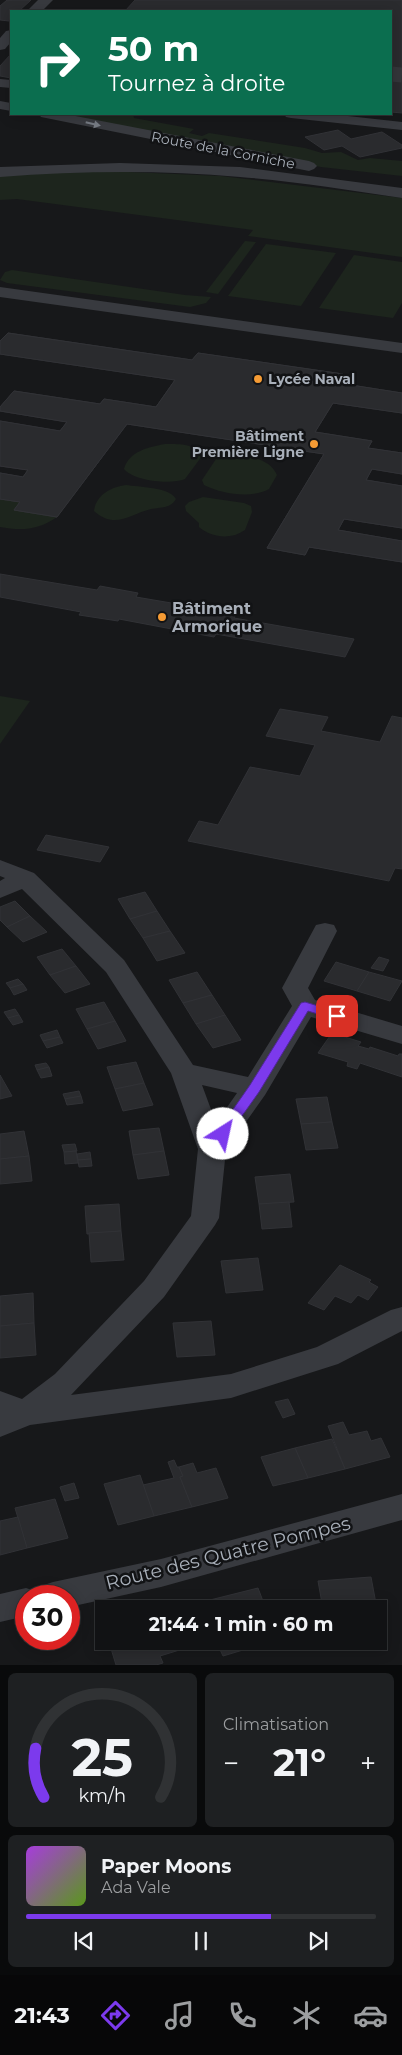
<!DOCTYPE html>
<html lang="fr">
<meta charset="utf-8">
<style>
body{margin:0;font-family:Montserrat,sans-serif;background:#1e2022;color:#f1f3f6;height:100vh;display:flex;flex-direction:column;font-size:19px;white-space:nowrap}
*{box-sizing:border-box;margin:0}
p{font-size:16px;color:#9c9ea0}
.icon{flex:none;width:28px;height:28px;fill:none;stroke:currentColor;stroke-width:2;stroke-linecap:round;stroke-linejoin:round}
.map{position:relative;height:1665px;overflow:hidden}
.side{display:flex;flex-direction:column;gap:8px;padding:8px;background:#090a0b;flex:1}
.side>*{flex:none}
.banner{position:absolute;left:10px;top:10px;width:382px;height:105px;border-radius:0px;box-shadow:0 2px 12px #0003,0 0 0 1px #303234;background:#0b6e4f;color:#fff;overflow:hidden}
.speed{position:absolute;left:15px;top:1585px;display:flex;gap:10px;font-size:25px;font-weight:700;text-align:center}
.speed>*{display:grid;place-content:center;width:65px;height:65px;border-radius:50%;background:#111214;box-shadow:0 2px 12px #0003,0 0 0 1px #303234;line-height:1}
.speed .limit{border:8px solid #d22;background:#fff;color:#111}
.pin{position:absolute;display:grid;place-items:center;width:42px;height:42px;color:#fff;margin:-21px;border-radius:10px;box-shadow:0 2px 8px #0006}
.me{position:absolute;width:55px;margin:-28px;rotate:35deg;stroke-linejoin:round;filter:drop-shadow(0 0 4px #0008)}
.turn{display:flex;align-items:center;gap:18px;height:105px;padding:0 15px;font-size:22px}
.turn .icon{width:65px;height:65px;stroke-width:2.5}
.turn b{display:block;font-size:35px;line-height:42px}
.big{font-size:38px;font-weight:700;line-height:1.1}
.side .widget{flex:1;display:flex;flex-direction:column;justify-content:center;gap:8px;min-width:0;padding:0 18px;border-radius:8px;background:#1e2022}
.side .dial{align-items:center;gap:0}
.dial svg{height:130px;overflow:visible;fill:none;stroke:#303234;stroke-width:7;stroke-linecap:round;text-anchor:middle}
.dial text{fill:#f1f3f6;stroke:none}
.song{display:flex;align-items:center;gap:15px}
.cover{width:60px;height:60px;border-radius:8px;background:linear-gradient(135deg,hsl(280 70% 55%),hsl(90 70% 35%))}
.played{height:5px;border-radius:2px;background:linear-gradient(90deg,#7c3aed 70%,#303234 70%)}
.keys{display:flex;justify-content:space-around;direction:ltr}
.heat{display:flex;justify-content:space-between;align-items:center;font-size:28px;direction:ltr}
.side .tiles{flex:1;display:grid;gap:8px;grid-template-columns:1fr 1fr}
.widget:last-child{grid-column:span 2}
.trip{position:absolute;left:95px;top:1600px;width:292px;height:50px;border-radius:0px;background:#111214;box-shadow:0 2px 12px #0003,0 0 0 1px #303234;font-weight:700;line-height:50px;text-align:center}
.dock{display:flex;height:80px;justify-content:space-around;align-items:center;background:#070708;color:#9c9ea0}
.dock .icon{width:35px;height:35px}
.dock .current{color:#7c3aed}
.dock b{font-size:22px;color:#f1f3f6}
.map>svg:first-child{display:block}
</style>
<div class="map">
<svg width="402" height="1665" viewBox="0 0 402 1665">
<rect width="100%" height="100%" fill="#17181a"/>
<!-- green -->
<g fill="#1d251d">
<polygon points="59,114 133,114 134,118 194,129 189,133 202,136 209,133 305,148 322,153 341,152 358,160 370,158 402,161 402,176 321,167 92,123"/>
<polygon points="106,171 221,176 402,198 402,257 248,236 253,230 17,199 0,200 0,175"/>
<polygon points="245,241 256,242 218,294 206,292"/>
<polygon points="266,244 336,253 301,306 228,296"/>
<polygon points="354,255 402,262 402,303 393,318 319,308"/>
<polygon points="12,270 185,295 211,297 206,303 190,307 7,283 0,280 5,272"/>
<path d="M165 444C177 444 196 443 202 456L185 479C171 485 134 481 124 469 129 451 149 447 165 444Z"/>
<path d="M232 455C248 456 270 458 277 475L269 489C251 499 222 494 204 485L202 480 216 459Z"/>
<path d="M126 485C138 487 170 487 176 499 170 509 161 507 151 509 130 514 115 530 94 511 96 495 111 487 126 485Z"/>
<path d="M203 497 244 503 251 506 252 512 245 530C231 540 212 538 199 527V523L186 511 185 506 189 502Z"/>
<path d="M0 499 20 502 15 510 57 517C39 530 21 531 0 527Z"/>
<polygon points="0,696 30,701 0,744"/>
</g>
<!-- building -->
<g fill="#2a2b2e" stroke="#313236">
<polygon points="7,0 31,0 19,11 11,11 11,18 9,21 0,20 0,6"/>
<polygon points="135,0 402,0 402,113 391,112 391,11 125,11"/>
<polygon points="11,54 11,78 0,76 0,66"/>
<polygon points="338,130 351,139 382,132 402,145 402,148 360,157 342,146 324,150 305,137"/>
<polygon points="8,333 192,360 198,353 343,374 338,383 402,393 402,413 333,403 315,432 372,441 368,448 402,453 402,474 372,469 366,480 402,486 402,528 344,519 338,530 402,541 402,562 309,547 305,555 267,548 324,454 127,424 57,517 14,510 20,502 0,499 0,473 23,477 28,470 0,466 0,421 60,431 67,422 0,411 0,407 14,391 100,404 104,399 156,407 175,380 0,354 0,341"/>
<polygon points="8,333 192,360 198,353 343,374 338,383 402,393 402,413 333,403 315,432 372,441 368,448 402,453 402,474 372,469 366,480 402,486 402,528 344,519 338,530 402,541 402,562 309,547 305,555 267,548 324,454 127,424 57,517 14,510 20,502 0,499 0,473 23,477 28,470 0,466 0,421 60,431 67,422 0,411 0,407 14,391 100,404 104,399 156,407 175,380 0,354 0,341"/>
<polygon points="0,574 97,590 100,586 138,593 136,597 236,614 234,618 354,639 345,657 216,634 214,637 119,619 118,621 79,615 81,612 0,597"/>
<polygon points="280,709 328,717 321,731 380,742 392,716 402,718 402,869 395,868 389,881 188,841 199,821 218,825 250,767 300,776 315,745 266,736"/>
<polygon points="46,835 109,847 100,862 37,850"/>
<polygon points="145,892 157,911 130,919 118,899"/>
<polygon points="15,901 30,916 7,927 0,920 0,907"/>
<polygon points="157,911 170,931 143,938 130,919"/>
<polygon points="30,916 47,932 23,942 7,927"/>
<polygon points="170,931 185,953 157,961 143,938"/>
<polygon points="62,949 76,966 50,975 37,957"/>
<polygon points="379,957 389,960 383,971 371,968"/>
<polygon points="336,962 369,972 357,991 324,981"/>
<polygon points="76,966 90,984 65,993 50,975"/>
<polygon points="197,972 212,995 183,1003 169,980"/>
<polygon points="369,972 402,981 390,1001 357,991"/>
<polygon points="18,979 23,984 10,988 6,983"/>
<polygon points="23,984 27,990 14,995 10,988"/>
<polygon points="212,995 225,1015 196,1024 183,1003"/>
<polygon points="104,1002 115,1021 87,1029 76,1009"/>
<polygon points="15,1009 19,1015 8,1018 4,1012"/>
<polygon points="19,1015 23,1022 13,1025 8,1018"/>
<polygon points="225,1015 241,1040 213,1048 196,1024"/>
<polygon points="115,1021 126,1041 98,1049 87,1029"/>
<polygon points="57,1030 60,1037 43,1041 40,1035"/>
<polygon points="332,1033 361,1042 358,1046 369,1049 370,1047 398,1056 399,1054 402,1054 402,1077 360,1063 357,1069 347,1066 348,1062 318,1053"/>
<polygon points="60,1037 63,1043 47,1048 43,1041"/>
<polygon points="136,1062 144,1083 115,1089 107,1067"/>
<polygon points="46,1063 49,1067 37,1070 35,1065"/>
<polygon points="49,1067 52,1076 41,1078 37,1070"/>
<polygon points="0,1075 12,1096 0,1099"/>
<polygon points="144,1083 153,1105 123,1111 115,1089"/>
<polygon points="79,1091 81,1096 65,1099 63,1094"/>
<polygon points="81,1096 83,1103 67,1105 65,1099"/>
<polygon points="327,1097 332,1122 301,1124 296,1099"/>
<polygon points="332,1122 338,1148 306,1150 301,1124"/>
<polygon points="159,1128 164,1151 133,1155 129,1131"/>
<polygon points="24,1131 29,1156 0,1159 0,1134"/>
<polygon points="75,1144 77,1151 64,1152 62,1145"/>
<polygon points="76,1151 78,1163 65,1164 64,1152"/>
<polygon points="164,1151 169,1175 138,1179 133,1155"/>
<polygon points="90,1152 91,1159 78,1160 77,1154"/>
<polygon points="29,1156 32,1181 0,1184 0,1159"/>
<polygon points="91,1159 92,1166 79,1167 78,1160"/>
<polygon points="290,1174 294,1202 259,1204 255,1177"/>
<polygon points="289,1202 292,1227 262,1229 259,1204"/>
<polygon points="119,1204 121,1231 87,1234 85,1206"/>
<polygon points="121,1231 124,1260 91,1262 89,1233"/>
<polygon points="258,1258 263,1290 226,1293 221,1261"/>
<polygon points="340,1265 371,1280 369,1282 378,1287 368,1300 358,1295 351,1303 335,1296 324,1310 308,1303"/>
<polygon points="33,1293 34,1323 0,1326 0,1296"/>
<polygon points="211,1321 215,1355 177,1357 173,1323"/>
<polygon points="34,1323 36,1355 0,1358 0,1326"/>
<polygon points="288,1399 295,1414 283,1418 275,1402"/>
<polygon points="343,1422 349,1435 367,1431 371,1441 381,1438 390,1457 345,1469 328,1426"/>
<polygon points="332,1439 345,1469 308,1478 295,1448"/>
<polygon points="295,1448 308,1478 273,1486 261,1457"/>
<polygon points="174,1460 177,1467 179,1467 183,1476 180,1477 192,1507 154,1516 143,1485 174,1478 168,1462"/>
<polygon points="193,1463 197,1473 216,1468 228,1498 192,1507 180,1477 183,1476 179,1467"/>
<polygon points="140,1475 154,1516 118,1525 104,1484"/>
<polygon points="74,1483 79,1498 65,1501 60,1487"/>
<polygon points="55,1499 68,1538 27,1548 15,1508"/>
<polygon points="18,1517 27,1548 0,1555 0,1521"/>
<polygon points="371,1577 377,1609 323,1609 318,1581"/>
<polygon points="258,1588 266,1609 204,1609 202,1602"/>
<polygon points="117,1641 184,1641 186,1648 160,1656 163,1663 156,1665 116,1665 109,1642"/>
<polygon points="216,1641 251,1641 253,1647 223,1656"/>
<polygon points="251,1641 274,1641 253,1647"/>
</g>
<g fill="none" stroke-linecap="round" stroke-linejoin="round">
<!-- minor-tunnel -->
<polyline stroke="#34363a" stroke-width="15" stroke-dasharray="15 8" stroke-linecap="butt" points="391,74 402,75"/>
<!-- minor -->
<g fill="#383a3f" fill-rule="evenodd">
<polygon points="38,0 53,0 42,11 27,11"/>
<polygon points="11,30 11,42 5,49 0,50 0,38 6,31"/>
<polygon points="0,79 11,80 11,88 0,87"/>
<polygon points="0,101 11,103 11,111 0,109"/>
<polygon points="39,114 65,114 309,161 314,163 317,166 314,169 309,171 41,117"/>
<polygon points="284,114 330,114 402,122 402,130 291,118 286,117"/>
<path d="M120 163 240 167 402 188V198C348 190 294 181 240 177 160 170 80 171 0 177V167Z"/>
<polygon points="0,287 402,343 402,353 0,297"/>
<path d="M0 860 34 873 124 960 193 1065 248 1077 292 1006 282 988 316 925 325 923 334 925 337 931 308 988 315 1000 402 1026V1044L311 1017 265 1095 226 1150 219 1218 215 1225 164 1297 71 1395 231 1374 317 1347 391 1310 402 1307V1331L338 1364 231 1398 30 1425 0 1437V1391L22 1399 55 1374 144 1281 191 1216 198 1149 171 1073 106 972 22 889 0 898V881L5 878 0 876ZM202 1085 237 1093 216 1123Z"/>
<polygon points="402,1494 402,1520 161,1587 69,1607 69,1596 26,1596 26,1616 0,1622 0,1594 26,1588 38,1592 41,1586 53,1582 161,1559"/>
</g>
</g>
<!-- one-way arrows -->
<defs><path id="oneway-solid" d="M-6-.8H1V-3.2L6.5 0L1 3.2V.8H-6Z" transform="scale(1.25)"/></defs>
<use fill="#767b83" href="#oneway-solid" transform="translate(93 124) rotate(13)"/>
<!-- route -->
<polygon fill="#7c3aed" stroke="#51269a" points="305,1002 342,1013 344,1016 337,1020 308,1011 259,1092 227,1137 218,1137 216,1134 218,1131 250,1085 301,1003"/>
<!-- markers -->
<g fill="#f59b34" stroke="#121315" stroke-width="2">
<circle cx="258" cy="379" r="5"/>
<circle cx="314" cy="444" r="5"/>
<circle cx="162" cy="617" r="5"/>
</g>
<g text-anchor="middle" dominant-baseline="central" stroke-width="5" stroke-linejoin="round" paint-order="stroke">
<!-- far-street labels -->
<g font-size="14" fill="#a9b0ba" stroke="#121315">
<text transform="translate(223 150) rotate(11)">Route de la Corniche</text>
</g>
<!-- far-poi labels -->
<g font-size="14" font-weight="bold" fill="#a9b0ba" stroke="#121315" text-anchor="start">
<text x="268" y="379">Lycée Naval</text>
<text x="304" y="436" text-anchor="end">Bâtiment<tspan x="304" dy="16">Première Ligne</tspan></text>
</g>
<!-- poi labels -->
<g font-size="16" font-weight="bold" fill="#a9b0ba" stroke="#121315" text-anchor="start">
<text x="172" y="608">Bâtiment<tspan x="172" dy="18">Armorique</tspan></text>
</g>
<!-- near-street labels -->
<g font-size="19" fill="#a9b0ba" stroke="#121315">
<text transform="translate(228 1553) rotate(-14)">Route des Quatre Pompes</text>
</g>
</g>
</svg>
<div class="speed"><div class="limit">30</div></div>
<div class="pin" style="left:337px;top:1016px;background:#d93025"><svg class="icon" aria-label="arrive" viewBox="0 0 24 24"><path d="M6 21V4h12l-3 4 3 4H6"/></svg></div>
<svg class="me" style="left:223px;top:1134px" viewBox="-20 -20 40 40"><circle r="19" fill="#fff"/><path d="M0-13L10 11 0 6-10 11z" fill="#7c3aed"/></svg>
<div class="trip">21:44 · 1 min · 60 m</div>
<div class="banner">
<div class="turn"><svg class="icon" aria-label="right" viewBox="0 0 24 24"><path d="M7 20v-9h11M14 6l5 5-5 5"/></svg><div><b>50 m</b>Tournez à droite</div></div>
</div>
</div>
<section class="side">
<div class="tiles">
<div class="widget dial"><svg viewBox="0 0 100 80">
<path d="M14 69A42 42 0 1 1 86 69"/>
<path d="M14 69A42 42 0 0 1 9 39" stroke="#7c3aed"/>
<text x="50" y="56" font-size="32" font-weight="700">25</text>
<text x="50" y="72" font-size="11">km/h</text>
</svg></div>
<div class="widget"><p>Climatisation</p>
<div class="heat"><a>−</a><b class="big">21°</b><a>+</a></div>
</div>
<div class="widget">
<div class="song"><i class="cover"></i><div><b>Paper Moons</b><p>Ada Vale</p></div></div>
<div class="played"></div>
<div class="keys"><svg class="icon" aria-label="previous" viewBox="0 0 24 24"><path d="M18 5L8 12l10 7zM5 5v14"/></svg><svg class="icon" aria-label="pause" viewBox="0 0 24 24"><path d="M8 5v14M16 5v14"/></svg><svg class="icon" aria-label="next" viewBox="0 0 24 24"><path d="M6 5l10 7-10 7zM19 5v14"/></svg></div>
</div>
</div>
</section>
<nav class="dock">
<b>21:43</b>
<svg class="icon current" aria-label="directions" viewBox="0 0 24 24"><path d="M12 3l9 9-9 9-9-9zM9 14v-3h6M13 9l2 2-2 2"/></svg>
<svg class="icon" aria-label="music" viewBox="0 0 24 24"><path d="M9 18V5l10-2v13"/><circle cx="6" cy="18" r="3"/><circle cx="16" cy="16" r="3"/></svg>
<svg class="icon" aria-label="phone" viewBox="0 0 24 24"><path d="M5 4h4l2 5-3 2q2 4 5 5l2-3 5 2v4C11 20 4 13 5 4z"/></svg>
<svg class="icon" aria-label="climate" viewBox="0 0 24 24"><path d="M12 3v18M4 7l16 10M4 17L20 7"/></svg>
<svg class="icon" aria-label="car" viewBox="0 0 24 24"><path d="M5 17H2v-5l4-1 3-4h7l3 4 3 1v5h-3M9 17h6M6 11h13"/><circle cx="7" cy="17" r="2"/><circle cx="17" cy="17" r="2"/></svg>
</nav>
